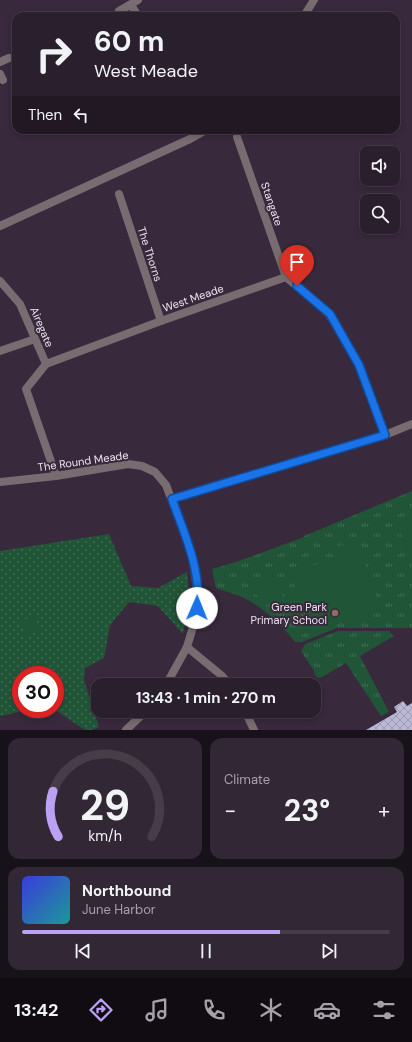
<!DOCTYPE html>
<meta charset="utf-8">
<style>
body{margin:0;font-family:"DM Sans",sans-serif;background:#322735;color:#f1f3f6;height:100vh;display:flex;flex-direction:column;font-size:15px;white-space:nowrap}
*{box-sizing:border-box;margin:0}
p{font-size:13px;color:#a5a2aa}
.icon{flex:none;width:22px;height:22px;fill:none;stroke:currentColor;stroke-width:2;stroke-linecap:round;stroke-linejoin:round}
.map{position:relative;height:730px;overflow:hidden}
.panel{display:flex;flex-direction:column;gap:8px;padding:8px;background:#171119;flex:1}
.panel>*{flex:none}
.guide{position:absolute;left:12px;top:12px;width:388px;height:122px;border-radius:12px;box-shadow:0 2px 6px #0003,0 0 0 1px #463d49;background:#2a1f2d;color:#f1f3f6;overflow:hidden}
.fabs{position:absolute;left:360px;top:146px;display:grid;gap:8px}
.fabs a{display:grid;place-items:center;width:40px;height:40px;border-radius:8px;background:#2a1f2d;box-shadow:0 2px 6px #0003,0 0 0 1px #463d49;font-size:20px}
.speed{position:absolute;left:12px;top:666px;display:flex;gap:8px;font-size:20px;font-weight:700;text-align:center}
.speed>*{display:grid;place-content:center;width:52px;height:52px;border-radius:50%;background:#2a1f2d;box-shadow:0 2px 6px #0003,0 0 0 1px #463d49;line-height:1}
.speed .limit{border:6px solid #d22;background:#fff;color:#111}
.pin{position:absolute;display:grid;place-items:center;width:34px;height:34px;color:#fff;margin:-41px -17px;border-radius:50% 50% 50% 0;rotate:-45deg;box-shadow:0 0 4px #0007}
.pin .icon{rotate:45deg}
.me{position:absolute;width:44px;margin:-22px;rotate:1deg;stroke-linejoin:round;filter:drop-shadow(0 0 3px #0008)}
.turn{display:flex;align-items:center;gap:14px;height:84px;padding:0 16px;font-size:18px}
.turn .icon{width:52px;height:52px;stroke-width:2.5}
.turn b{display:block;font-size:28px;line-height:34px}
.then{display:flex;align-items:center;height:38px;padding:0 16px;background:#0003;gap:8px;font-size:15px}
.big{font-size:30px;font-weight:700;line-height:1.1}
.panel .tile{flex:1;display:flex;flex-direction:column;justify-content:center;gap:6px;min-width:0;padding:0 14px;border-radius:12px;background:#322735}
.panel .dial{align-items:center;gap:0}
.dial svg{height:104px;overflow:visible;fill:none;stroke:#463d49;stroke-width:7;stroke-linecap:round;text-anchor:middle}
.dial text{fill:#f1f3f6;stroke:none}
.song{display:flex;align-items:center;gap:12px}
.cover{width:48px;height:48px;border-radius:6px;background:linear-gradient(135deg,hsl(240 70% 55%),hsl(180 70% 35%))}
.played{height:4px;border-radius:2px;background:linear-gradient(90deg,#bca0f2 70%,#463d49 70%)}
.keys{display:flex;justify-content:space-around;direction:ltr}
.heat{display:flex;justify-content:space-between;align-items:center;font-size:22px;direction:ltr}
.panel .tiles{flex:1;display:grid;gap:8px;grid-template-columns:1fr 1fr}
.tile:last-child{grid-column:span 2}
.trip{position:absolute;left:91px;top:678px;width:230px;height:40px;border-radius:12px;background:#2a1f2d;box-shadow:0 2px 6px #0003,0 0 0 1px #463d49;font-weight:700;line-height:40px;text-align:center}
.dock{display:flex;height:64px;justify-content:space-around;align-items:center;background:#110c12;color:#a5a2aa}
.dock .icon{width:28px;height:28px}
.dock .current{color:#bca0f2}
.dock b{font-size:18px;color:#f1f3f6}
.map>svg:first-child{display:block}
</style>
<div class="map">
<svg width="412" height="730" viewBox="0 0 412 730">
<defs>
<pattern id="grass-tufts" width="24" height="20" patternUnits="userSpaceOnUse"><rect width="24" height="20" fill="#215537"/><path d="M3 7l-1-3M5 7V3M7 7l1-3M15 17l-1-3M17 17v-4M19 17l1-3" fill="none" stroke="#416d54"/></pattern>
<pattern id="park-dots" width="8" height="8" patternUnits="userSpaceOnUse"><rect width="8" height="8" fill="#215537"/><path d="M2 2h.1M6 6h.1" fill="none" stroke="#416d54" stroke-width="1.8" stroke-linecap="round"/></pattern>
<pattern id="building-cross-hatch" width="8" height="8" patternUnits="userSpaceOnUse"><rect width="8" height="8" fill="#bab8d4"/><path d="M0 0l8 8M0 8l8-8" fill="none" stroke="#9d9bb1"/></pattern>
</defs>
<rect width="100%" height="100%" fill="#38293c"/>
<!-- grass -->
<g fill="url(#grass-tufts)">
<path d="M412 491V628H337L302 642H295C280 623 262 606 240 596 232 593 224 591 216 588L212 569 236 562 304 537V536Z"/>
<polygon points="338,631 389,631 394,636 360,656 389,712 381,716 346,663 320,678 316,677 314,671 301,651 305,644"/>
</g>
<!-- park -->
<polygon fill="url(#park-dots)" points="109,534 131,586 158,588 187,572 190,601 183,634 158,606 129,602 110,625 104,658 85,668 84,680 99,727 91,730 85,730 54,709 55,675 21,675 21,709 32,709 0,716 0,551"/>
<!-- garden -->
<g fill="#215537">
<polygon points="412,518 412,562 397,524"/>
<polygon points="356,540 381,608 313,633 293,582 297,580 294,573 335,558 332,549"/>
<polygon points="272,576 283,597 263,607 252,586"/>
<polygon points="35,616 39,631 25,635 21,620"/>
</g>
<!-- building -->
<polygon fill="url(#building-cross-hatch)" points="403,701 407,706 412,703 412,730 366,730 397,712 394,707"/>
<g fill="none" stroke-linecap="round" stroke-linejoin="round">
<!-- minor -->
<g stroke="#796c70" stroke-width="8">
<polyline points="131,5 138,16"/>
<polyline points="119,11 138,0"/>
<polyline points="304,16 314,0"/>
<polyline points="0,62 9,58"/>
<polyline points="0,74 3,80"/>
<polyline points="237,137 286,277"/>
<polyline points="119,194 161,321"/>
<polyline points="0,226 190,139 206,130"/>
<polyline points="286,277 329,314 359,365 385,435"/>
<polyline points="0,281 20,304 46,364"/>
<polyline points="0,351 35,339"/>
<polyline points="56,476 26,389 46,364 161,321 286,277"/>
<polyline points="0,482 56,476 128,464 142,466 155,472 166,485 192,554 198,596 195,620 187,647 166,685"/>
<polyline points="172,499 385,435 412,424"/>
<polyline points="187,647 221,675 230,685"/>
<polyline points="245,711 254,730"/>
<polyline points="126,730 146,711"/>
</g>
</g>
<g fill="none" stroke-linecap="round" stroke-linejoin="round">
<!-- route casing -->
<g stroke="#114b97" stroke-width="10">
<path id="route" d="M197 608C202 571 184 533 172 499L385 435 359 365 330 314 297 286"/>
</g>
<!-- route -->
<use href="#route" stroke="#1a73e8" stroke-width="7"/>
</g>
<!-- markers -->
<circle fill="#8d6e63" stroke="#38293c" stroke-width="1.5" cx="335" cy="613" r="4"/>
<g text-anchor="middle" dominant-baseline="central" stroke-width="4" stroke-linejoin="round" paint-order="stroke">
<!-- street labels -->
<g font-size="11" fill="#ece3ef" stroke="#38293c">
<text transform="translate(272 204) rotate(71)">Stangate</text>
<text transform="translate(150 254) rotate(72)">The Thorns</text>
<text transform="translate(193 298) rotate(-19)">West Meade</text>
<text transform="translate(42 327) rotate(67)">Airegate</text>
<text transform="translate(83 461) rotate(-8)">The Round Meade</text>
</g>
<!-- poi labels -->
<g font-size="11" fill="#ece3ef" stroke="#38293c" text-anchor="end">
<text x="327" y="607">Green Park<tspan x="327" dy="13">Primary School</tspan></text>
</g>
</g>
</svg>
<div class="fabs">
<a><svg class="icon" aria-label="sound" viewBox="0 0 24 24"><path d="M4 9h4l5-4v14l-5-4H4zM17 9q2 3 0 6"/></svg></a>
<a><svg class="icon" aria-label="search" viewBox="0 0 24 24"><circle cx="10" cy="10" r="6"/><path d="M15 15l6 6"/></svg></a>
</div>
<div class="speed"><div class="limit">30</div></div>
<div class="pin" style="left:297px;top:286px;background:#d93025"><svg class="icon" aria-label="arrive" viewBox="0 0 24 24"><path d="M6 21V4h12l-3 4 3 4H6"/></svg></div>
<svg class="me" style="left:197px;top:608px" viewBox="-20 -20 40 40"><circle r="19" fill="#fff"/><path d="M0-13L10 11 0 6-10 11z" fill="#1a73e8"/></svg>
<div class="trip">13:43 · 1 min · 270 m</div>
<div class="guide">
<div class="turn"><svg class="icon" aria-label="right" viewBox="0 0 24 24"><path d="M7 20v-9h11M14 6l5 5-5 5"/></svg><div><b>60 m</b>West Meade</div></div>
<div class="then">Then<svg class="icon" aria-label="left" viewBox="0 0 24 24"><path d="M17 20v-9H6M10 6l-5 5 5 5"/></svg></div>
</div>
</div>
<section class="panel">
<div class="tiles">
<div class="tile dial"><svg viewBox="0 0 100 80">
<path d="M14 69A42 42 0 1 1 86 69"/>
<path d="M14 69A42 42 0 0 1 10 34" stroke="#bca0f2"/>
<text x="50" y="56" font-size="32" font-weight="700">29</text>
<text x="50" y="72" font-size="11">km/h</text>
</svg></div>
<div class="tile"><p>Climate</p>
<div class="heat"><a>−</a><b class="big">23°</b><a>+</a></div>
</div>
<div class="tile">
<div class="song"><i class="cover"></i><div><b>Northbound</b><p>June Harbor</p></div></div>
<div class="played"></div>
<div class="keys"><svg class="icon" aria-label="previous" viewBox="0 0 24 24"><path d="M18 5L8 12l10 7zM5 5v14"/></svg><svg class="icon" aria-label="pause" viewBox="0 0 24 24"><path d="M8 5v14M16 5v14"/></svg><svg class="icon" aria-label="next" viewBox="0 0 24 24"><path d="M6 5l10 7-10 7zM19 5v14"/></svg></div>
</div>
</div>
</section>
<nav class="dock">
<b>13:42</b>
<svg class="icon current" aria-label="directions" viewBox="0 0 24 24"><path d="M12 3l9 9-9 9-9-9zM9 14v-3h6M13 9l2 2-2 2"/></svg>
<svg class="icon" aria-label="music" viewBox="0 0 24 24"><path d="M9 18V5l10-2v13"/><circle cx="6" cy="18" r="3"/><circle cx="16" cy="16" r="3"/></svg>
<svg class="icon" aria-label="phone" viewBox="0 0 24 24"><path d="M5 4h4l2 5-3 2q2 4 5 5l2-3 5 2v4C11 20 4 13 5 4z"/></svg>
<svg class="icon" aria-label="climate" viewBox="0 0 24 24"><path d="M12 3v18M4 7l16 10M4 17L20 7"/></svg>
<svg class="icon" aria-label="car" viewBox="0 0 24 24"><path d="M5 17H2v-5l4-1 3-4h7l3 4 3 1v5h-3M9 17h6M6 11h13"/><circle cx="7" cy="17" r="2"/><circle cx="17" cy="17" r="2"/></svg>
<svg class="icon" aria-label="filters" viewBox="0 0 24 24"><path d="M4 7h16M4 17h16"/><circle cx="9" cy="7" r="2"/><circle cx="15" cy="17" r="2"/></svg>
</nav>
